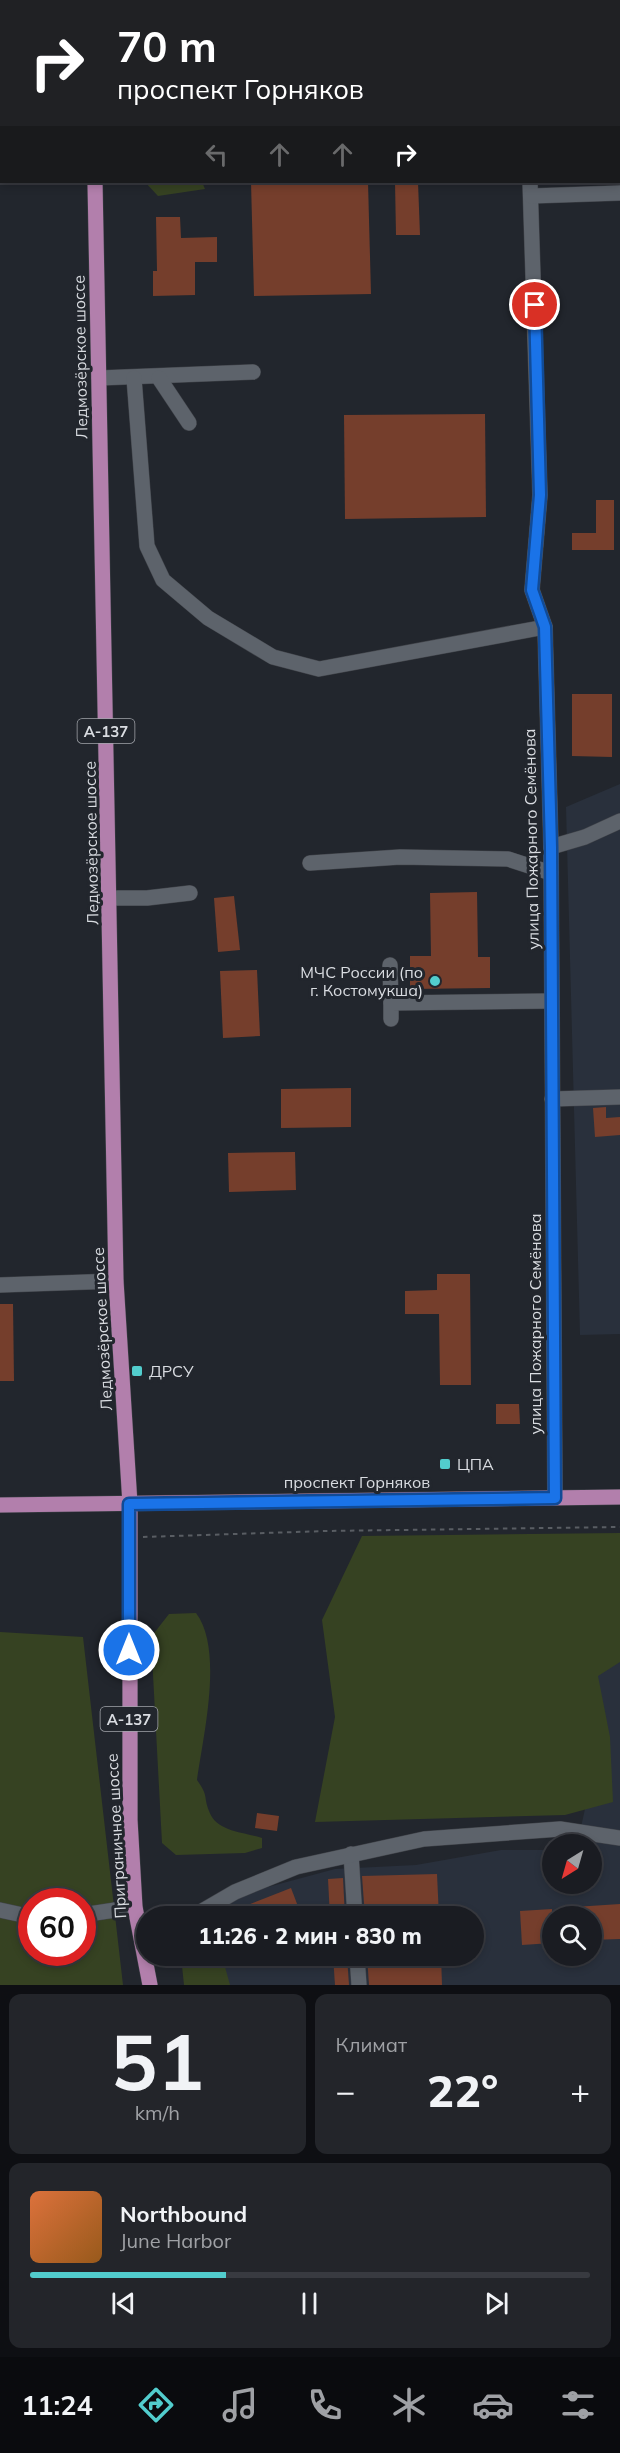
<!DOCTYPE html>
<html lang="ru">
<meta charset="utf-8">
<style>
body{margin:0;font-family:Mulish,sans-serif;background:#23252a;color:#f1f3f6;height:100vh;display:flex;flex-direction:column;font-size:22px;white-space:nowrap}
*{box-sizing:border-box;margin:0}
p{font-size:20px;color:#9fa1a5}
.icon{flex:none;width:33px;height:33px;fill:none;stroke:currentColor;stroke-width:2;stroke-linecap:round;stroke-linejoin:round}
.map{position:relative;height:1985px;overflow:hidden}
.sheet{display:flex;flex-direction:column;gap:9px;padding:9px;background:#0e0f13;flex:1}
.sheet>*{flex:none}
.guide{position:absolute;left:0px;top:0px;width:621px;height:183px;box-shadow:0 3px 9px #0003,0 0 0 2px #383a40;background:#202124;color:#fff;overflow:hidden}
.needle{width:39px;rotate:217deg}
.tools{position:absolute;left:542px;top:1834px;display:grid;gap:12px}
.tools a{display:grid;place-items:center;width:60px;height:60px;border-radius:50%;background:#1a1c22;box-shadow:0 3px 9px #0003,0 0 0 2px #383a40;font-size:30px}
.speed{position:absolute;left:18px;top:1888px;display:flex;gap:12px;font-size:30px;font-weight:700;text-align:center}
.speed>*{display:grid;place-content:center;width:78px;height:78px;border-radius:50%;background:#1a1c22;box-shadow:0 3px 9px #0003,0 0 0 2px #383a40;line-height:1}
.speed .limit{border:9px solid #d22;background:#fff;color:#111}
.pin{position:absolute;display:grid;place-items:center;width:51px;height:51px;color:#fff;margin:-26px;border:3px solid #fff;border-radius:50%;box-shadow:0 2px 6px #0007}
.me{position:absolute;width:66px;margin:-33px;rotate:0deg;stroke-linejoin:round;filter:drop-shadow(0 0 4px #0008)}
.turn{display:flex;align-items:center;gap:21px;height:126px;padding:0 18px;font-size:27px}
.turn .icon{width:78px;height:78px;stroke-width:2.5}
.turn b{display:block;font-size:42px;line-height:51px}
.lanes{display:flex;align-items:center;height:57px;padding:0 18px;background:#0003;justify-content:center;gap:30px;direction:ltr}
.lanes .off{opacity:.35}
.big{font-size:45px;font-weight:800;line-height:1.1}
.sheet .card{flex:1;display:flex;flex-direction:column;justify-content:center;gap:9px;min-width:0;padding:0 21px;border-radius:12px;background:#23252a}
.sheet .dial{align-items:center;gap:0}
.dial b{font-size:78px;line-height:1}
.song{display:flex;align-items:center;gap:18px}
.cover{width:72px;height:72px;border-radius:9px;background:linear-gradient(135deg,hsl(20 70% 55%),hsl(30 70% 35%))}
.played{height:6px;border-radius:3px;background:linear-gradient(90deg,#52cdcd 35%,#383a40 35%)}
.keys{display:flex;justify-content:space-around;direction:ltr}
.heat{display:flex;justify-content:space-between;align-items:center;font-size:33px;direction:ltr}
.sheet .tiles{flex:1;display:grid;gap:9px;grid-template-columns:1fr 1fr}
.card:last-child{grid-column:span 2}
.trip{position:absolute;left:136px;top:1906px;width:348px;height:60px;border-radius:30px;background:#1a1c22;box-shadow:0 3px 9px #0003,0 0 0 2px #383a40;font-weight:800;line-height:60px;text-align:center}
.dock{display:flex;height:96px;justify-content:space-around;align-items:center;background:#0a0b0e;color:#9fa1a5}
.dock .icon{width:42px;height:42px}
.dock .active{color:#52cdcd}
.dock b{font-size:27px;color:#f1f3f6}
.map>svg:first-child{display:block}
</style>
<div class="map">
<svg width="620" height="1985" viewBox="0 0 620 1985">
<rect width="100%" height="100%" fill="#22262d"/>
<!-- built -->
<g fill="#29303c" fill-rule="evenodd">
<polygon points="220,0 620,0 620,25 620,2"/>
<polygon points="620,784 620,1334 580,1335 566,807"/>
<path d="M620 1643V1985H222L211 1956H474V1917H197L257 1890 335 1869 416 1865 501 1850H552V1884H591V1845H577L599 1746 582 1687ZM552 1917H591V1956H552Z"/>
</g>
<!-- green -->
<g fill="#364222" fill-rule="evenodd">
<polygon points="145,182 202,182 205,189 158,196"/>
<polygon points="620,1533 620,1662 598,1676 610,1737 613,1802 565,1815 315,1822 335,1717 322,1620 362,1536"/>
<path d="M196 1613C224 1650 203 1736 197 1780 209 1797 203 1795 209 1811 216 1832 244 1832 262 1838V1848L245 1853 176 1855 162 1843 151 1637 169 1614Z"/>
<path d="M0 1632 83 1637 123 1985H0ZM32 1902H82V1953H32Z"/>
<polygon points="181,1956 222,1956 230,1985 184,1985"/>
</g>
<!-- building -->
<g fill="#753e2c">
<polygon points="251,182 368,182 371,294 254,296"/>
<polygon points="395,182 418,182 420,235 396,235"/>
<polygon points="156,217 180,217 181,238 217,237 217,262 195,262 195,295 153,296 153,271 157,271"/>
<polygon points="485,414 486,517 345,519 344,415"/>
<polygon points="596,500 614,500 614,550 572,550 572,533 596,533"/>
<polygon points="572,694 612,694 612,757 572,756"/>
<polygon points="477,892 478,957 490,957 490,988 410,989 410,956 431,956 430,893"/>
<polygon points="234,896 240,950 218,952 214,898"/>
<polygon points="257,970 260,1036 223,1038 220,971"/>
<polygon points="351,1088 351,1127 281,1128 281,1089"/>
<polygon points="606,1107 606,1118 620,1117 620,1135 595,1137 593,1108"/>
<polygon points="295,1152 296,1190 229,1192 228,1153"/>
<polygon points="437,1274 470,1274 471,1385 440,1385 439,1314 405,1314 405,1291 437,1290"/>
<polygon points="0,1304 13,1304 14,1381 0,1381"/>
<polygon points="496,1404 519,1404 520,1424 496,1424"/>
<polygon points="257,1813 279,1816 277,1831 255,1828"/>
<polygon points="437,1874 439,1917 365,1917 362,1876"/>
<polygon points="343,1878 345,1917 330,1917 328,1879"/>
<polygon points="291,1888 299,1909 277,1917 244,1917 240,1908"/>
<polygon points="620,1904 620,1939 591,1940 591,1917 559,1917 559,1908"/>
<polygon points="552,1909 552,1943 522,1945 520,1911"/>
<polygon points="333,1956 347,1956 349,1985 335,1985"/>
<polygon points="367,1956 441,1956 442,1985 369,1985"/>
</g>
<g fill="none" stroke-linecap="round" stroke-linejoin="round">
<!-- minor casing -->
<g stroke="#41444a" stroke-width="16">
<g id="minor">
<polyline points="241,0 241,2"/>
<polyline points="289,0 289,2"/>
<polyline points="392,0 392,2"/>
<polyline points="462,0 462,2"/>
<polyline points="530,182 540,495 532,590 545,627 551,847 555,1498"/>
<polyline points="531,196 620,193"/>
<polyline points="99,378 253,372"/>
<polyline points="134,378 147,546 163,580 208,618 273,657 319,669 545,627"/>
<polyline points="159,378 189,423"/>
<polyline points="551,847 585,837 620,821"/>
<polyline points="310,863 400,857 508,859 551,873"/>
<polyline points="110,898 147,898 190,893"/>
<polyline points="390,965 391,1003"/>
<polyline points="391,1019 391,1003 551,1001"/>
<polyline points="552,1099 620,1097"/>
<polyline points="0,1285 116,1281"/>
<polyline points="351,1854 355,1917"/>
<polyline points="0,1910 32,1917"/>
<polyline points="82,1915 135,1907"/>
<polyline points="192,1917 235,1892 296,1867 424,1839 560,1829 620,1838"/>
<polyline points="357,1956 359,1985"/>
</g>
</g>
<!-- major casing -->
<g stroke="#41444a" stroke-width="16">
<g id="major">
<polyline points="91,0 91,2"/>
<polyline points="95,182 116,1281 130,1504 130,1820 135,1907 150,1985"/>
<polyline points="0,1505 620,1497"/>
</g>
</g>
<!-- path -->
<polyline stroke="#595d63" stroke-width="2" stroke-dasharray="4.5 4.5" stroke-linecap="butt" points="143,1537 326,1531 620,1527"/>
<!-- minor -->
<use href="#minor" stroke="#5d636b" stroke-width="15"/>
<!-- major -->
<use href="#major" stroke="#b27fac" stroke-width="15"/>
</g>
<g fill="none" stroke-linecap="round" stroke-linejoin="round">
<!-- route casing -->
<g stroke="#114b97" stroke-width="15">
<polyline id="route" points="129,1650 129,1504 555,1498 551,847 545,627 532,590 540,495 535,305"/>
</g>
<!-- route -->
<use href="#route" stroke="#1a73e8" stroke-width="10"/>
</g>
<!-- markers -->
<g fill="#52cdcd" stroke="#22262d" stroke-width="2">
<circle cx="435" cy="981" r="6"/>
<rect x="131" y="1365" width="12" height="12" rx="3"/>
<rect x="439" y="1458" width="12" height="12" rx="3"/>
</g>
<g text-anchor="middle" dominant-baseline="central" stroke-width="6" stroke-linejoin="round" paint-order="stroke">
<!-- shield labels -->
<g fill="#22262d" stroke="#a2a5ab" stroke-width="1.5">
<rect x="77.5" y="719" width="57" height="24" rx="4.5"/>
<rect x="100.5" y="1707" width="57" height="24" rx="4.5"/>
</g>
<g font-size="15" font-weight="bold" fill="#d9dce1">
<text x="106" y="731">А-137</text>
<text x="129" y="1719">А-137</text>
</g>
<!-- street labels -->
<g font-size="16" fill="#d9dce1" stroke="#22262d">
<text transform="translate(80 357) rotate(-91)">Ледмозёрское шоссе</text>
<text transform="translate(531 839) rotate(-91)">улица Пожарного Семёнова</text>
<text transform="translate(91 843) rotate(-91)">Ледмозёрское шоссе</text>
<text transform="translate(535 1324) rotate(-90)">улица Пожарного Семёнова</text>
<text transform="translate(102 1329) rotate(-93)">Ледмозёрское шоссе</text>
<text x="357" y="1482">проспект Горняков</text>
<text transform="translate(116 1836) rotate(-93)">Приграничное шоссе</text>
</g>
<!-- poi labels -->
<g font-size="16" fill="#d9dce1" stroke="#22262d" text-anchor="start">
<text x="423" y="972" text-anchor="end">МЧС России (по<tspan x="423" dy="18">г. Костомукша)</tspan></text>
<text x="149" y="1371">ДРСУ</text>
<text x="457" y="1464">ЦПА</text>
</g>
</g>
</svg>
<div class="tools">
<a><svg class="needle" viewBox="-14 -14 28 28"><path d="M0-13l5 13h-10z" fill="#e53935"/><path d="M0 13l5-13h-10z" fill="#9fa1a5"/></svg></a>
<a><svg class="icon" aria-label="search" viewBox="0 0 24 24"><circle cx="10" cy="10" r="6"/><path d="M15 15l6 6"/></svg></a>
</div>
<div class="speed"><div class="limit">60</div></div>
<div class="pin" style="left:535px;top:305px;background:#d93025"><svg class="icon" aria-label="arrive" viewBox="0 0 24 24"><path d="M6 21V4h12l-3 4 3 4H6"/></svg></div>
<svg class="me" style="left:129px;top:1650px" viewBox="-20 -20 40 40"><circle r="17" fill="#1a73e8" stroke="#fff" stroke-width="3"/><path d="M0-11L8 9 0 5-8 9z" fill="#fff"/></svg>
<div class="trip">11:26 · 2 мин · 830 m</div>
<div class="guide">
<div class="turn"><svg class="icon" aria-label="right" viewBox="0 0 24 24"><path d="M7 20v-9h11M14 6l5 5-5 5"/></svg><div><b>70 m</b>проспект Горняков</div></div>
<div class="lanes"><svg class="icon off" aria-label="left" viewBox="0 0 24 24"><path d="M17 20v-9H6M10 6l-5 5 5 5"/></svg><svg class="icon off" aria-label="ahead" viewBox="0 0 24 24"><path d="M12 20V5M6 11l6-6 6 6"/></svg><svg class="icon off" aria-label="ahead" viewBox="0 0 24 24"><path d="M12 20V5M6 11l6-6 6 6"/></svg><svg class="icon" aria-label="right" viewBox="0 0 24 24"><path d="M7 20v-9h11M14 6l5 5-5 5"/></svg></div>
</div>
</div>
<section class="sheet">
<div class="tiles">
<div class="card dial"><b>51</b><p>km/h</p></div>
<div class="card"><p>Климат</p>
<div class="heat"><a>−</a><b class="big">22°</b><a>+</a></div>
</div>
<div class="card">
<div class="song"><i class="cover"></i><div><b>Northbound</b><p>June Harbor</p></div></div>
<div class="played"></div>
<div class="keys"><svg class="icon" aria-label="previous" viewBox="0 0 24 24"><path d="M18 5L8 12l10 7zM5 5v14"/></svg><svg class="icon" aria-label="pause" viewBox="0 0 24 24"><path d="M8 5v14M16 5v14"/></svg><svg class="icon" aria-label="next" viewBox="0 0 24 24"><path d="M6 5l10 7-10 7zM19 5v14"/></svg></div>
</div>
</div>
</section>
<nav class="dock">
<b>11:24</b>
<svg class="icon active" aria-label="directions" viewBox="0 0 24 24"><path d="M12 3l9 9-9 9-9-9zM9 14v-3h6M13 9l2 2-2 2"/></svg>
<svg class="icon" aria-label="music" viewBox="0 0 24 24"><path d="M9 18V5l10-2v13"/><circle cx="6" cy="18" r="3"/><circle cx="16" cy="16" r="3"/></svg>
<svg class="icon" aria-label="phone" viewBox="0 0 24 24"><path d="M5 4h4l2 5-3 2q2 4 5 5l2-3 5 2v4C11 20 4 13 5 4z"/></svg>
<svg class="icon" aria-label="climate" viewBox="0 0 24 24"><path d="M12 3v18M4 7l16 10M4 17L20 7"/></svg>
<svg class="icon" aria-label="car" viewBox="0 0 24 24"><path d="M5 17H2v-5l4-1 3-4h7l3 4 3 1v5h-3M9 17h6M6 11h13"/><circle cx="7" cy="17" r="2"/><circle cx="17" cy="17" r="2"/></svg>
<svg class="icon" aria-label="filters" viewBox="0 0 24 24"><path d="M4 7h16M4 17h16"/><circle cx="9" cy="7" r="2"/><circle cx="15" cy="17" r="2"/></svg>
</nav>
